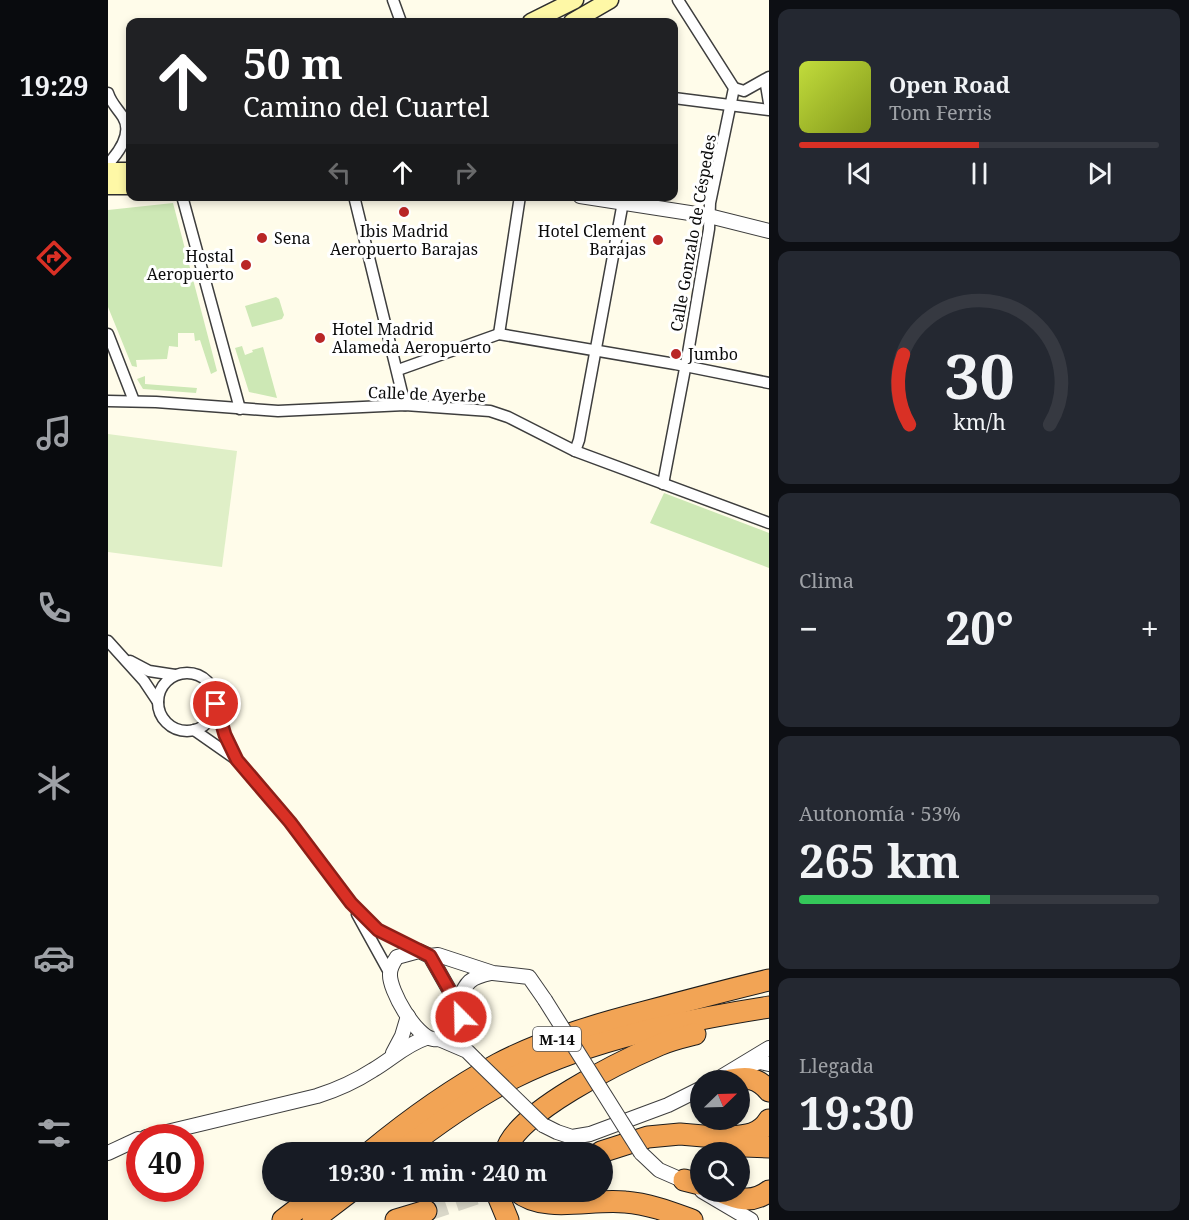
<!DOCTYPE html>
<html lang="es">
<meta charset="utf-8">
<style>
body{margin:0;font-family:"Noto Serif",serif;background:#242831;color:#f1f3f6;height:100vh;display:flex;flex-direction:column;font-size:22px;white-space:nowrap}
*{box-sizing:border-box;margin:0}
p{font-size:20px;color:#9ea1a6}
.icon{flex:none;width:33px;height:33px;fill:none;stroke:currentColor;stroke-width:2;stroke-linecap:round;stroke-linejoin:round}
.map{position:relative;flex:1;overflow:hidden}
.details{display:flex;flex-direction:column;gap:9px;padding:9px;background:#0d0f14;width:420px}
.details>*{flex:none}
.guide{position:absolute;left:18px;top:18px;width:552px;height:183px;border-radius:12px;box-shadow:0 3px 9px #0003;background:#202124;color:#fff;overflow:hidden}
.needle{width:39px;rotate:67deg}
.controls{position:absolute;left:582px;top:1070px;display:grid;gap:12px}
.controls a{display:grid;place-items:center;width:60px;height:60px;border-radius:50%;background:#171b24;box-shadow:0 3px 9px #0003;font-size:30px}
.speed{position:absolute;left:18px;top:1124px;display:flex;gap:12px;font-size:30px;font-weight:700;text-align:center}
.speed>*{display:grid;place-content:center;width:78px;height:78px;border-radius:50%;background:#171b24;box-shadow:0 3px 9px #0003;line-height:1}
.speed .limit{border:9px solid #d22;background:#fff;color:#111}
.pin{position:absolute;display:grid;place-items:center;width:51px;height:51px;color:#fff;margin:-26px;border:3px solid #fff;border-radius:50%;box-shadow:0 2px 6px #0007}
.me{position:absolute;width:66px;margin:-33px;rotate:337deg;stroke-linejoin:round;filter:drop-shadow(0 0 4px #0008)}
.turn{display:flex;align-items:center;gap:21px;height:126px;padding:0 18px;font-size:27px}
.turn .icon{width:78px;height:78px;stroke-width:2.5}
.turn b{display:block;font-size:42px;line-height:51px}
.lanes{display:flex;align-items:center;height:57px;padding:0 18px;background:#0003;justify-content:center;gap:30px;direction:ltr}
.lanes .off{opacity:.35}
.big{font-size:45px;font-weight:700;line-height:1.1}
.details .card{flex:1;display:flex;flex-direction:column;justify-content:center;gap:9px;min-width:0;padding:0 21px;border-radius:12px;background:#242831}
.details .dial{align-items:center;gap:0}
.dial svg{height:156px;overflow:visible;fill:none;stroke:#363941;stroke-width:7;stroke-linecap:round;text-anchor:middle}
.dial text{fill:#f1f3f6;stroke:none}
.song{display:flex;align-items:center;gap:18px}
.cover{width:72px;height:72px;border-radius:9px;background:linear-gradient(135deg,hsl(70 70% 55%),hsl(70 70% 35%))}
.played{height:6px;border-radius:3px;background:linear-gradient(90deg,#d93025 50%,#363941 50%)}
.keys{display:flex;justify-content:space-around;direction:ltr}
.heat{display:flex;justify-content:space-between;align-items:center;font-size:33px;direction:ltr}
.charge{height:9px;border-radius:4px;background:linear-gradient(90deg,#34c759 53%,#363941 0)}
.trip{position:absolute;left:154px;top:1142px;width:351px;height:60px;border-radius:30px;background:#171b24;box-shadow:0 3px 9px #0003;font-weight:700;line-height:60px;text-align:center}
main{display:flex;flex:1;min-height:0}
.tab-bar{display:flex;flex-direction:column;width:108px;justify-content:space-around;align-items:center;background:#090b0e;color:#9ea1a6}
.tab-bar .icon{width:42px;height:42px}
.tab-bar .selected{color:#d93025}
.tab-bar b{font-size:27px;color:#f1f3f6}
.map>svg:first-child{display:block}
</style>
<main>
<nav class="tab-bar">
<b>19:29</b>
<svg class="icon selected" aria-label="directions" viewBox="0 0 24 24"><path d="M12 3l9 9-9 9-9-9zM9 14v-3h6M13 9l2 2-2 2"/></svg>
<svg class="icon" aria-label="music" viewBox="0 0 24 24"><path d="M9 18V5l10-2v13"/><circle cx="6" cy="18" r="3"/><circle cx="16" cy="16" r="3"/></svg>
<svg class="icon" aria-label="phone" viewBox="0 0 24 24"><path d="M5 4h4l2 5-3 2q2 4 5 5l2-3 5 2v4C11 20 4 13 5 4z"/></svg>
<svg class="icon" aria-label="climate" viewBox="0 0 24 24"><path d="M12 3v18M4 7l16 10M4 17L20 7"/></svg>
<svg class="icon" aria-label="car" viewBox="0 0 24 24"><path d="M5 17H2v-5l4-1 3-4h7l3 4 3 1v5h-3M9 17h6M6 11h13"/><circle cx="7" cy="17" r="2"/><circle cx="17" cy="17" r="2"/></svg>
<svg class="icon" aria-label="filters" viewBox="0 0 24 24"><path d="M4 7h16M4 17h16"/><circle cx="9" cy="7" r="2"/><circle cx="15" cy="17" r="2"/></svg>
</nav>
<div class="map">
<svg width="661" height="1220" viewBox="0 0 661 1220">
<rect width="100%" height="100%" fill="#fffcea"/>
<!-- green -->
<g fill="#cde8b5">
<polygon points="65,203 109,371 103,374 92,340 87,341 86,333 70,333 70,347 61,346 59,359 28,360 29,367 24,366 0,307 0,210"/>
<polygon points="168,297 171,299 176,315 174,319 144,327 137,306"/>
<polygon points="134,346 137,355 145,352 144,350 155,347 169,398 141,392 127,348"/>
<polygon points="37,376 37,384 89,388 88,393 35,389 29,379"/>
<polygon points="556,493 661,533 661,568 542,523"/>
</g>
<!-- pitch -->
<polygon fill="#dfefc7" points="0,434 129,451 114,567 0,552"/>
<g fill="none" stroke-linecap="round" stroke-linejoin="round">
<!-- motorway-tunnel -->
<polyline stroke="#dad8c9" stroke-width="21" stroke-dasharray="21 10" stroke-linecap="butt" points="318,1211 377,1191"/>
<!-- minor casing -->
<g stroke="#3e3e3e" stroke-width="13">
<g id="minor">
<polyline points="285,0 293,22"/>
<polyline points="661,81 658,85 661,103"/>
<polyline points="626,88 636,91 661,77"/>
<path d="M0 93C3 103 10 109 15 117 25 133 11 152 0 164"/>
<polyline points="566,98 661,110"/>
<polyline points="74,196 132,409"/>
<polyline points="246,196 297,405"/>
<polyline points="0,334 26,401"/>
<polyline points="391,334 412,196"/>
<polyline points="290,370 391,334 567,364 661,383"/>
<polyline points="0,401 48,402 170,411 297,405 382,411 400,417 467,451 661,523"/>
<polyline points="467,451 471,440 515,202"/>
<polyline points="555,484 580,353 601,229 602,203 626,88 570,0"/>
<polyline points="0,641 36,681 50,702"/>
<polyline points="22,661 41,671 67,675"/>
<circle cx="79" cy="702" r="29"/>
<polyline points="108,704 117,735 129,760"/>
<polyline points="86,730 129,760 182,822 243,903 270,930 311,951"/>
<polyline points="249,914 281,972"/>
</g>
</g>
<!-- tertiary casing -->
<g stroke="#3e3e3e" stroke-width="16">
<g id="tertiary">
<polyline points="472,196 601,216 661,231"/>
<path d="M311 951 322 956 352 1009 353 1017 350 1028C343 1034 334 1041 325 1039 308 1037 281 990 282 974 282 967 285 963 289 957Z"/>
<polyline points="322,956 330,955 385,973 421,977 437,1000"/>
<path d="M349 1003C359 982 360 978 383 973"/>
<polyline points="331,1039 359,1051 368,1060"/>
<polyline points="285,1053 294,1036 300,1016"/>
<polyline points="638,1066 652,1062 661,1064"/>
<polyline points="608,1080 661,1048"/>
<polyline points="435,1125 449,1132 464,1137 482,1134 560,1105 592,1089"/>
<path d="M38 1137 209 1096C228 1090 248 1081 265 1070 284 1059 297 1045 318 1038"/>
<polyline points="0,1153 30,1139"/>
<polyline points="533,1153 551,1170 583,1184"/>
<polyline points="594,1191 643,1220"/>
</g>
</g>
<!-- secondary casing -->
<g stroke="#2d2d2d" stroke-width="19">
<g id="secondary">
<polyline points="423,22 467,0"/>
<polyline points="464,22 502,0"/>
<polyline points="0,171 22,171"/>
<polyline points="0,186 22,186"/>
</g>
</g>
<!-- motorway casing -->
<g stroke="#1c1c1c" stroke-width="23">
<g id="motorway">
<path d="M622 1080C639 1077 649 1077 661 1091"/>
<path d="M622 1137C638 1136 652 1135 661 1120"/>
<path d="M262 1152C302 1119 344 1089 390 1064 436 1040 487 1025 537 1012 578 1001 619 990 661 980"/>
<path d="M293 1152C329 1124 367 1097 407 1077 484 1039 577 1020 661 1007"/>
<path d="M398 1152C404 1114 516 1060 551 1045 562 1040 575 1037 587 1034"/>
<polyline points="493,1152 540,1137 572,1134 607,1137 636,1146 661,1147"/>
<polyline points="576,1180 592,1184"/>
<polyline points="388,1191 400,1220"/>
<path d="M409 1191C436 1214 484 1198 517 1202 541 1204 562 1212 584 1220"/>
<path d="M611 1191C629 1199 644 1204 661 1191"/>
<polyline points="175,1220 213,1191"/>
<polyline points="205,1220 243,1191"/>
<polyline points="288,1220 318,1211"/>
</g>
</g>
<!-- minor -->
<use href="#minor" stroke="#fff" stroke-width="10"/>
<!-- tertiary -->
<use href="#tertiary" stroke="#fff" stroke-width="14"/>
<!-- secondary -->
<use href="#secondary" stroke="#fef8a6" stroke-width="16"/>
<!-- motorway -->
<use href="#motorway" stroke="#f2a455" stroke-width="21"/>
<!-- tertiary-bridge casing -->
<g stroke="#3e3e3e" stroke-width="16" stroke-linecap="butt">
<g id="tertiary-bridge">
<polyline points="437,1000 533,1153"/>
<polyline points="368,1060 435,1125"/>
</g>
</g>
<!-- tertiary-bridge -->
<use href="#tertiary-bridge" stroke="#fff" stroke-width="14"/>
</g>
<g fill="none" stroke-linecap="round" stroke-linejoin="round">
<!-- route casing -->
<g stroke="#8d1f18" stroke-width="15">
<polyline id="route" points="108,704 117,735 129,760 182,822 243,903 270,930 322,956 352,1009 353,1017"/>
</g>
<!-- route -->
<use href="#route" stroke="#d93025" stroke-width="10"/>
</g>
<!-- markers -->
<g fill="#b92626" stroke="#fff" stroke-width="2">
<circle cx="296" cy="212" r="6"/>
<circle cx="154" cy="238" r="6"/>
<circle cx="550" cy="240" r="6"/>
<circle cx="138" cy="265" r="6"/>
<circle cx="212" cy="338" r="6"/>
<circle cx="568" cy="354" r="6"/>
</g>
<g text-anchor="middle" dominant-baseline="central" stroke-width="6" stroke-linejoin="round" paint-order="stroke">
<!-- shield labels -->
<rect fill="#fff" stroke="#545454" stroke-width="1.5" x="425" y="1027" width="48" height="24" rx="4.5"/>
<g font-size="15" font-weight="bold" fill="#0b0b0b">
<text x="449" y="1039">M-14</text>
</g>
<!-- poi labels -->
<g font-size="16" fill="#0b0b0b" stroke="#fff" text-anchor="start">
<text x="296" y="231" text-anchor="middle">Ibis Madrid<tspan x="296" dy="18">Aeropuerto Barajas</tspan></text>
<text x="538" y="231" text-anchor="end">Hotel Clement<tspan x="538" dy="18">Barajas</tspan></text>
<text x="166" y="238">Sena</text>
<text x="126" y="256" text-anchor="end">Hostal<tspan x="126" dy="18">Aeropuerto</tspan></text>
<text x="224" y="329">Hotel Madrid<tspan x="224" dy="18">Alameda Aeropuerto</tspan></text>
<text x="580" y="354">Jumbo</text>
</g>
<!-- street labels -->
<g font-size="16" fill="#0b0b0b" stroke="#fff">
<text transform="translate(585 233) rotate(-80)">Calle Gonzalo de Céspedes</text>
<text transform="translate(319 394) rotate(2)">Calle de Ayerbe</text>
</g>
</g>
</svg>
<div class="controls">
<a><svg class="needle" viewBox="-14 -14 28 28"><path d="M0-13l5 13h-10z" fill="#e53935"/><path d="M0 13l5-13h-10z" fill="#9ea1a6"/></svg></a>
<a><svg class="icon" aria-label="search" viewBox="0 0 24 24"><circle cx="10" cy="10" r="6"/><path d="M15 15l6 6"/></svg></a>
</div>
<div class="speed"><div class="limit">40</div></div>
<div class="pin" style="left:108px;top:704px;background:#d93025"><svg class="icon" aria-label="arrive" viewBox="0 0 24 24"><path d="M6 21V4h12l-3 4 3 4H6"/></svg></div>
<svg class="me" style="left:353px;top:1017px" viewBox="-20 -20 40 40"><circle r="17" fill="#d93025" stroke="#fff" stroke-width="3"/><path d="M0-11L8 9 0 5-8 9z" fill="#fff"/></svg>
<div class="trip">19:30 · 1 min · 240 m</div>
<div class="guide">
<div class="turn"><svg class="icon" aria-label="ahead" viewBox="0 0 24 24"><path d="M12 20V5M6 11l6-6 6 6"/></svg><div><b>50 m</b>Camino del Cuartel</div></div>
<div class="lanes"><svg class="icon off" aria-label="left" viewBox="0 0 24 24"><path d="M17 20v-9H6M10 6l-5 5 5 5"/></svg><svg class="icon" aria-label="ahead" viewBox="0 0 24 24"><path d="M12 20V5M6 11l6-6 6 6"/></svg><svg class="icon off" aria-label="right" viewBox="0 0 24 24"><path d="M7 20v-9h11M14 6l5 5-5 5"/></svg></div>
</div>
</div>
<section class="details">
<div class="card">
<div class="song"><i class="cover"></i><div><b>Open Road</b><p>Tom Ferris</p></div></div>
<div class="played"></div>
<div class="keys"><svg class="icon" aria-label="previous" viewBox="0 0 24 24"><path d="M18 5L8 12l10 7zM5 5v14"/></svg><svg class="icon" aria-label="pause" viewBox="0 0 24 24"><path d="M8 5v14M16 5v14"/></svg><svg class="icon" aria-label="next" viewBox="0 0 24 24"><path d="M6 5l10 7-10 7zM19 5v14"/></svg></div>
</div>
<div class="card dial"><svg viewBox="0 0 100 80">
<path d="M14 69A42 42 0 1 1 86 69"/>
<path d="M14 69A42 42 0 0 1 11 33" stroke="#d93025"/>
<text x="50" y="56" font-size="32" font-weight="700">30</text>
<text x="50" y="72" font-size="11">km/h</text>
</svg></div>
<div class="card"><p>Clima</p>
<div class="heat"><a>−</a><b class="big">20°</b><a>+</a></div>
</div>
<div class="card"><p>Autonomía · 53%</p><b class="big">265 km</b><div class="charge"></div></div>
<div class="card"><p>Llegada</p><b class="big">19:30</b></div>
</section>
</main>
